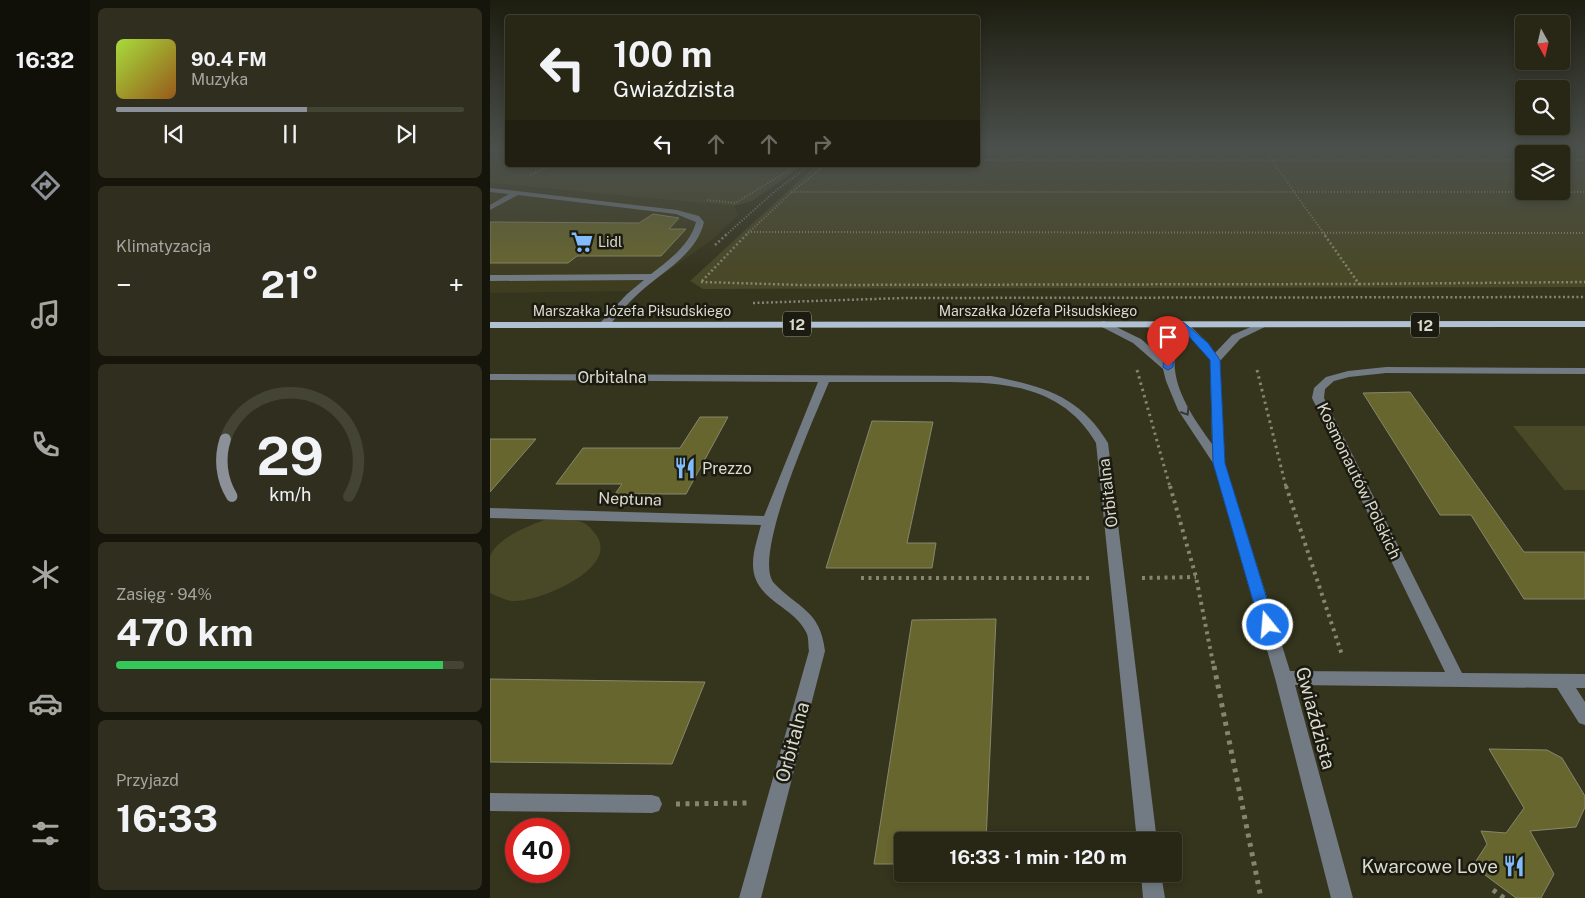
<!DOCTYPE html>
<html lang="pl">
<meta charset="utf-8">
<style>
body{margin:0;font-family:"Public Sans",sans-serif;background:#302f1f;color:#f1f3f6;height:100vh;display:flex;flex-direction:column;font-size:19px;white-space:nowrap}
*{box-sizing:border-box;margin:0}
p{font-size:16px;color:#a5a5a1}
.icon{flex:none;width:28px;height:28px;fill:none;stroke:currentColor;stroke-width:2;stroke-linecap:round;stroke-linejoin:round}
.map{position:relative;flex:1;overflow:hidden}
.drawer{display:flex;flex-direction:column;gap:8px;padding:8px;background:#16150c;width:400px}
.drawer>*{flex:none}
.guide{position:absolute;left:15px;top:15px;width:475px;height:152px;border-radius:5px;box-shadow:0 2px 8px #0003,0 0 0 1px #444435;background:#282716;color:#f1f3f6;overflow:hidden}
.needle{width:32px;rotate:172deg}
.fabs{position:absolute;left:1025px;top:15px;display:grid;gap:10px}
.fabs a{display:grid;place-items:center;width:55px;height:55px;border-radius:5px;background:#282716;box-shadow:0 2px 8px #0003,0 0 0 1px #444435;font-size:25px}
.speed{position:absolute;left:15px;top:818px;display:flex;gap:10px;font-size:25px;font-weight:700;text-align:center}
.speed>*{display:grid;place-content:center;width:65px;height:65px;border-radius:50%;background:#282716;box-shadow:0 2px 8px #0003,0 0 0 1px #444435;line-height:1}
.speed .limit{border:8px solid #d22;background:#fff;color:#111}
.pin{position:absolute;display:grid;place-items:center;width:42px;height:42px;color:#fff;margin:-51px -21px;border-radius:50% 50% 50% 0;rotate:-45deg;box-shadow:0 0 5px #0007}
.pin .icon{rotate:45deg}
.me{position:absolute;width:55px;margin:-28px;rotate:343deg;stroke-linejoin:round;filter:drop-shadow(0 0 4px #0008)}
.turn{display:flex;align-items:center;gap:18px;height:105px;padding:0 25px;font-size:22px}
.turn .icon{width:65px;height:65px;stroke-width:2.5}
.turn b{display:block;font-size:35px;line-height:42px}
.lanes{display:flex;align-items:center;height:48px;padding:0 25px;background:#0003;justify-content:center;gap:25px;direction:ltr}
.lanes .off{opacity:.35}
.big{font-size:38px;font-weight:700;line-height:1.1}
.drawer .tile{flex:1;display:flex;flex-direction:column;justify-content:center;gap:8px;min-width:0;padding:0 18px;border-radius:8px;background:#302f1f}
.drawer .dial{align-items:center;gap:0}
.dial svg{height:130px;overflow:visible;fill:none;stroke:#444435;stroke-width:7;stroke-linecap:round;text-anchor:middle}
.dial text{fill:#f1f3f6;stroke:none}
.song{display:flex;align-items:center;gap:15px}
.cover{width:60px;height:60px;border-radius:8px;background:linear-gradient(135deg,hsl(80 70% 55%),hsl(30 70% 35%))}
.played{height:5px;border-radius:2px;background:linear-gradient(90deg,#8c9099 55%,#444435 55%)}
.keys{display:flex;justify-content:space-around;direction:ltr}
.heat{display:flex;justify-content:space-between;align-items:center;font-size:28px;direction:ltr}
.charge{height:8px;border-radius:4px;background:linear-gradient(90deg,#34c759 94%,#444435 0)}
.trip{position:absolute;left:404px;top:832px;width:288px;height:50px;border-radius:5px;background:#282716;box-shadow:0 2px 8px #0003,0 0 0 1px #444435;font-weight:700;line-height:50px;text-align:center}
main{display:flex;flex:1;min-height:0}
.tab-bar{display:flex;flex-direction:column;width:90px;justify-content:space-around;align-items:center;background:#101009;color:#a5a5a1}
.tab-bar .icon{width:35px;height:35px}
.tab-bar .current{color:#8c9099}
.tab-bar b{font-size:22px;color:#f1f3f6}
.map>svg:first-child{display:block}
</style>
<main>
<nav class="tab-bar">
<b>16:32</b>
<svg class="icon current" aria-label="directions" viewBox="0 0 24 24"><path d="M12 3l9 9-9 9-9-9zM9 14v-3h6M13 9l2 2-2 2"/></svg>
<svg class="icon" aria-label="music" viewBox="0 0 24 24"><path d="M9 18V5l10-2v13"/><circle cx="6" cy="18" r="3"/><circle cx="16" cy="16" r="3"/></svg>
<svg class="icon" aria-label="phone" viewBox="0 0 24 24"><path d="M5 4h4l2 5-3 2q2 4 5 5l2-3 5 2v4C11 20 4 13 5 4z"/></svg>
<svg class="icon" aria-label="climate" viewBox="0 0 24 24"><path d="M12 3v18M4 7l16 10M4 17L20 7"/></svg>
<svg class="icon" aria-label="car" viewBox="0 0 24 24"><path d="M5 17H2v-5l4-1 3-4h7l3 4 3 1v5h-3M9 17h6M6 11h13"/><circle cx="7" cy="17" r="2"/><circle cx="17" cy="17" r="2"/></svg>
<svg class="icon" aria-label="filters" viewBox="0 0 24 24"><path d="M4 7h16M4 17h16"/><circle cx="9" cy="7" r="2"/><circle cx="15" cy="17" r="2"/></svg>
</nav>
<section class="drawer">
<div class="tile">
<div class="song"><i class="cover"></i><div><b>90.4 FM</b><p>Muzyka</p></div></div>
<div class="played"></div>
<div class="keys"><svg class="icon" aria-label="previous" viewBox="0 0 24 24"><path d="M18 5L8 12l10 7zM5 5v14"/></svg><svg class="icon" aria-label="pause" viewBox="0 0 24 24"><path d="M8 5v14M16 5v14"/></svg><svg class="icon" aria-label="next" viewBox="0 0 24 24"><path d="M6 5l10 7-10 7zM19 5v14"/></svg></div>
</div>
<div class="tile"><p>Klimatyzacja</p>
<div class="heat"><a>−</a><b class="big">21°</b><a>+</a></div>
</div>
<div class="tile dial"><svg viewBox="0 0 100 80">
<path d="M14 69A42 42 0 1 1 86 69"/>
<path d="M14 69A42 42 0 0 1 10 34" stroke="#8c9099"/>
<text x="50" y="56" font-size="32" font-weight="700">29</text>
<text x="50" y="72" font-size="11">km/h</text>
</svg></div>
<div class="tile"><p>Zasięg · 94%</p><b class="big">470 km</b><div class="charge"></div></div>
<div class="tile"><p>Przyjazd</p><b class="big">16:33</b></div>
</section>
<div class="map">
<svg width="1095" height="898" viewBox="0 0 1095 898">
<rect width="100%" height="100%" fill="#35341d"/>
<!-- built -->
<polygon fill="#3f3d20" points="0,183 244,206 248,215 223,239 150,291 0,293"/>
<!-- green -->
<g fill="#494827" fill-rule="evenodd">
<polygon points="0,148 17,148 18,165 314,165 262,201 244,206 0,183"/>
<path d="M488 148H1095V287L213 289 200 281 326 165H488ZM1034 154H1071V191H1034Z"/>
<polygon points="1023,426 1095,426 1095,490 1074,490"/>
<path d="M54 520C65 520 78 519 88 521 95 522 100 527 104 532 135 567 48 603 22 601 14 600 7 596 0 593 0 582 0 567 0 557 5 539 38 526 54 520Z"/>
</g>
<!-- building -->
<g fill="#68662f" stroke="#87876d">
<polygon points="163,214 189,218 179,229 196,229 171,256 87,256 78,263 0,263 0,222 149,223"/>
<polygon points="920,392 1034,552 1095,552 1095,599 1034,599 981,515 950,515 873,393"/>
<polygon points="210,417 238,417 196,494 125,494 132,484 66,484 93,448 190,448"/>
<polygon points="382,421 443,422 417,543 446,543 442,568 336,568"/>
<polygon points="0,439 46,439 0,492"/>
<polygon points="506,619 496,841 412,841 412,864 384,864 422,620"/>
<polygon points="0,679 215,682 182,764 0,762"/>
<polygon points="999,749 1057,750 1072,758 1095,796 1095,807 1086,827 1040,831 1064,874 1051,898 1026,898 991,872 986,861 997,844 991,831 1016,833 1034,808"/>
</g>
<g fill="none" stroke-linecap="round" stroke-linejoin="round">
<!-- path-far4 -->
<g stroke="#868572" stroke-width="2" stroke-dasharray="1 2" stroke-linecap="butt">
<polyline points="488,160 782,160 775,148"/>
<polyline points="1071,160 1095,160"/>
<polyline points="335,165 302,192 804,192 782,160 1034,160"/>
<polyline points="40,175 62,165"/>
<polyline points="217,200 245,203 308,165"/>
<polyline points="258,232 1095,233"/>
<polyline points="236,235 284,192 320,165"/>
<polyline points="256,235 302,192"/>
<polyline points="835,235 804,192 1095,192"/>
</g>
<!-- path-far3 -->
<g stroke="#868572" stroke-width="2.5" stroke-dasharray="2 2.5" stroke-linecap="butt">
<polyline points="225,245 237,234"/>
<polyline points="212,281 257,234"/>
<polyline points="211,282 311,285 869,284 834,234"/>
<polyline points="869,284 1095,282"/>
<polyline points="263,303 414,298 1095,297"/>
</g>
<!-- path-far2 -->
<g stroke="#868572" stroke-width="3" stroke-dasharray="2.5 4" stroke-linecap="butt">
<polyline points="647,370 680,487"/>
<polyline points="767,370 796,487"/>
</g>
<!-- path-far1 -->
<g stroke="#868572" stroke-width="4" stroke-dasharray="3 4.5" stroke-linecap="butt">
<polyline points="680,486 706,577 724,668"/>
<polyline points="796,486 852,655"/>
<polyline points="371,578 603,578"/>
<polyline points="652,578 706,577"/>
</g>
<!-- path -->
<g stroke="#868572" stroke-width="5" stroke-dasharray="4 5.5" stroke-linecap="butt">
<polyline points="724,666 771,898"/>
<polyline points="186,804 259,803"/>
<polyline points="1003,890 1014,898"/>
</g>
<!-- minor -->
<g fill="#727a83" fill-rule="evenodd">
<path d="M0 188 187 210 209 216 214 222C207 254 172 272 149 293 138 303 128 315 118 327H110V323L137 294 154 280 0 281V275L161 274C179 260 200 245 206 222L186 214 28 195 0 210V205L19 194 0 192Z"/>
<path d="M614 321 651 339 673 358 676 345 689 323H697L718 343 725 353 742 335 770 323H778L779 325 750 339 730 361 735 463 800 671 955 672 822 398 824 388 836 377 858 371 896 367 1095 368V374L896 373 859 377 844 381 835 389 834 398 972 673 1095 674V688H1086L1095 702V725L1089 723 1067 688 805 685 863 898H841L785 678 723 463 688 410 676 381 673 369 643 343 610 326V322ZM694 331 710 347 720 360 722 444C699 412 669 370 694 331Z"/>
<path d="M0 374 501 376C553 386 590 396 618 443L667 841H647L606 443C569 380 503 382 439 382 405 382 372 382 339 382 325 416 263 553 283 582 308 609 330 609 335 651L271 898H249L319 651C318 645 319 637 316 632 303 605 262 600 263 563 263 551 268 537 271 525L0 518V508L274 516 328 382 0 380Z"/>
<polygon points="0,793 162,795 169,797 172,804 169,811 162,813 0,811"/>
<polygon points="651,874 671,874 675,898 653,898"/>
</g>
<!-- major -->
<polygon fill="#b0c1d3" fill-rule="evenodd" points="1095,321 1095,327 0,328 0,322"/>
</g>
<!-- one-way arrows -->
<defs><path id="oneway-chevron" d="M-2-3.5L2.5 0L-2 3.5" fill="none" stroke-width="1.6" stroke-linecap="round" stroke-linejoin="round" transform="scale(1.25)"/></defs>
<use stroke="#363833" href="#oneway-chevron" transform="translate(696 412) rotate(58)"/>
<!-- sky -->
<linearGradient id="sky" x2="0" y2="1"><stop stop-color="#1d1d10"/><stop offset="0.54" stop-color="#4b504c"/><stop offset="1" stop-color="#4b504c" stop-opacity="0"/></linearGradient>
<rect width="1095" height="274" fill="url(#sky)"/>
<!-- route -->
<path fill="#1a73e8" stroke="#114b97" d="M693 322 718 343 730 360 735 463 785 625 783 629H772L770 625 723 463 720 360 694 331 684 351 683 367 678 370 673 367C674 354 680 327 693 322Z"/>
<!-- icons -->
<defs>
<g id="supermarket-bare" transform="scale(1.725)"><path d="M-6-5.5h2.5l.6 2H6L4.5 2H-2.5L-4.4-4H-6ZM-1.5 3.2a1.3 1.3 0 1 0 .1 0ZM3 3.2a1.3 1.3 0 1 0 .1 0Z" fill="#82bcfa" stroke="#1c1b11" stroke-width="2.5" paint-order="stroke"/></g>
<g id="restaurant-bare" transform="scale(1.725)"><path d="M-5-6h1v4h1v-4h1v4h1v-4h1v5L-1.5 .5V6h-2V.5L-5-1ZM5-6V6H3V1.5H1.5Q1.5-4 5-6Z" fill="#82bcfa" stroke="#1c1b11" stroke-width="2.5" paint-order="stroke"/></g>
</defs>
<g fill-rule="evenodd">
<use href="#supermarket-bare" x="92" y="242"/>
<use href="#restaurant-bare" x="195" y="468"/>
<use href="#restaurant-bare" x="1024" y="866"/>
</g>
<g text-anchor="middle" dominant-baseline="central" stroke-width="5" stroke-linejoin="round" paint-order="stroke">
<!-- far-poi labels -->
<g font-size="14" fill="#dadacc" stroke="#1c1b11" text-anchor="start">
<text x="108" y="242">Lidl</text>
</g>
<!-- far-street labels -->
<g font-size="14" fill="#dadacc" stroke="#1c1b11">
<text x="142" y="311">Marszałka Józefa Piłsudskiego</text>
<text x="548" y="311">Marszałka Józefa Piłsudskiego</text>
</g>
<!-- shield labels -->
<g fill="#1c1b11" stroke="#a1a194" stroke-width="1">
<rect x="293" y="311.5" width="28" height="25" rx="4"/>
<rect x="921" y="312.5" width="28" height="25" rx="4"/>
</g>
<g font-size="15" font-weight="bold" fill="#dadacc">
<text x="307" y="324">12</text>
<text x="935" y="325">12</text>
</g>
<!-- street labels -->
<g font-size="16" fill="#dadacc" stroke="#1c1b11">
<text x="122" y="377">Orbitalna</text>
<text transform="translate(869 481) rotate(64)">Kosmonautów Polskich</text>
<text transform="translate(618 493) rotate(-97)">Orbitalna</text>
<text transform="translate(140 499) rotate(2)">Neptuna</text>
</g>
<!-- poi labels -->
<g font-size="16" fill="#dadacc" stroke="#1c1b11" text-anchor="start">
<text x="212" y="468">Prezzo</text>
</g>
<!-- near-street labels -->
<g font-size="19" fill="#dadacc" stroke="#1c1b11">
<text transform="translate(826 718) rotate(75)">Gwiaździsta</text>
<text transform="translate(302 742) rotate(-75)">Orbitalna</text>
</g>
<!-- near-poi labels -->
<g font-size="19" fill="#dadacc" stroke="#1c1b11" text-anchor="end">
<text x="1008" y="866">Kwarcowe Love</text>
</g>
</g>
</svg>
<div class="fabs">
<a><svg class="needle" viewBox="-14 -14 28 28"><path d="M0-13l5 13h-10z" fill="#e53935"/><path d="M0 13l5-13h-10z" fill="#a5a5a1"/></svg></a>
<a><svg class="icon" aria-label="search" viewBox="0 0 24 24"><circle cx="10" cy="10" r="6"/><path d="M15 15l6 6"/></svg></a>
<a><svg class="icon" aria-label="layers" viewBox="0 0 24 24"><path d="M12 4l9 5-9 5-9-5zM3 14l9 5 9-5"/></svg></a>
</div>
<div class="speed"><div class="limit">40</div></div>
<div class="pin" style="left:678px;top:367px;background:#d93025"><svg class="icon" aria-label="arrive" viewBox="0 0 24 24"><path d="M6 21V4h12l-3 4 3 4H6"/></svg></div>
<svg class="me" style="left:778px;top:625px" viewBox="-20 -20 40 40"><circle r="17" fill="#1a73e8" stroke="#fff" stroke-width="3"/><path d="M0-11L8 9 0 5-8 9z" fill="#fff"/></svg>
<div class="trip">16:33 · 1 min · 120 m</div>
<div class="guide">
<div class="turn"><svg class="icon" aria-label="left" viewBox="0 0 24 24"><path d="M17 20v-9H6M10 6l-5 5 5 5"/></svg><div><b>100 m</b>Gwiaździsta</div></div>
<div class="lanes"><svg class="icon" aria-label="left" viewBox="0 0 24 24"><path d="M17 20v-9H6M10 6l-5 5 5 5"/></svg><svg class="icon off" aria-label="ahead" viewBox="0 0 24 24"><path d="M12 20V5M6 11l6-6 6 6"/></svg><svg class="icon off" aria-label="ahead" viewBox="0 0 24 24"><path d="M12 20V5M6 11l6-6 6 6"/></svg><svg class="icon off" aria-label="right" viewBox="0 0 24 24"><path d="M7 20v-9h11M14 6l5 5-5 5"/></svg></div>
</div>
</div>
</main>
